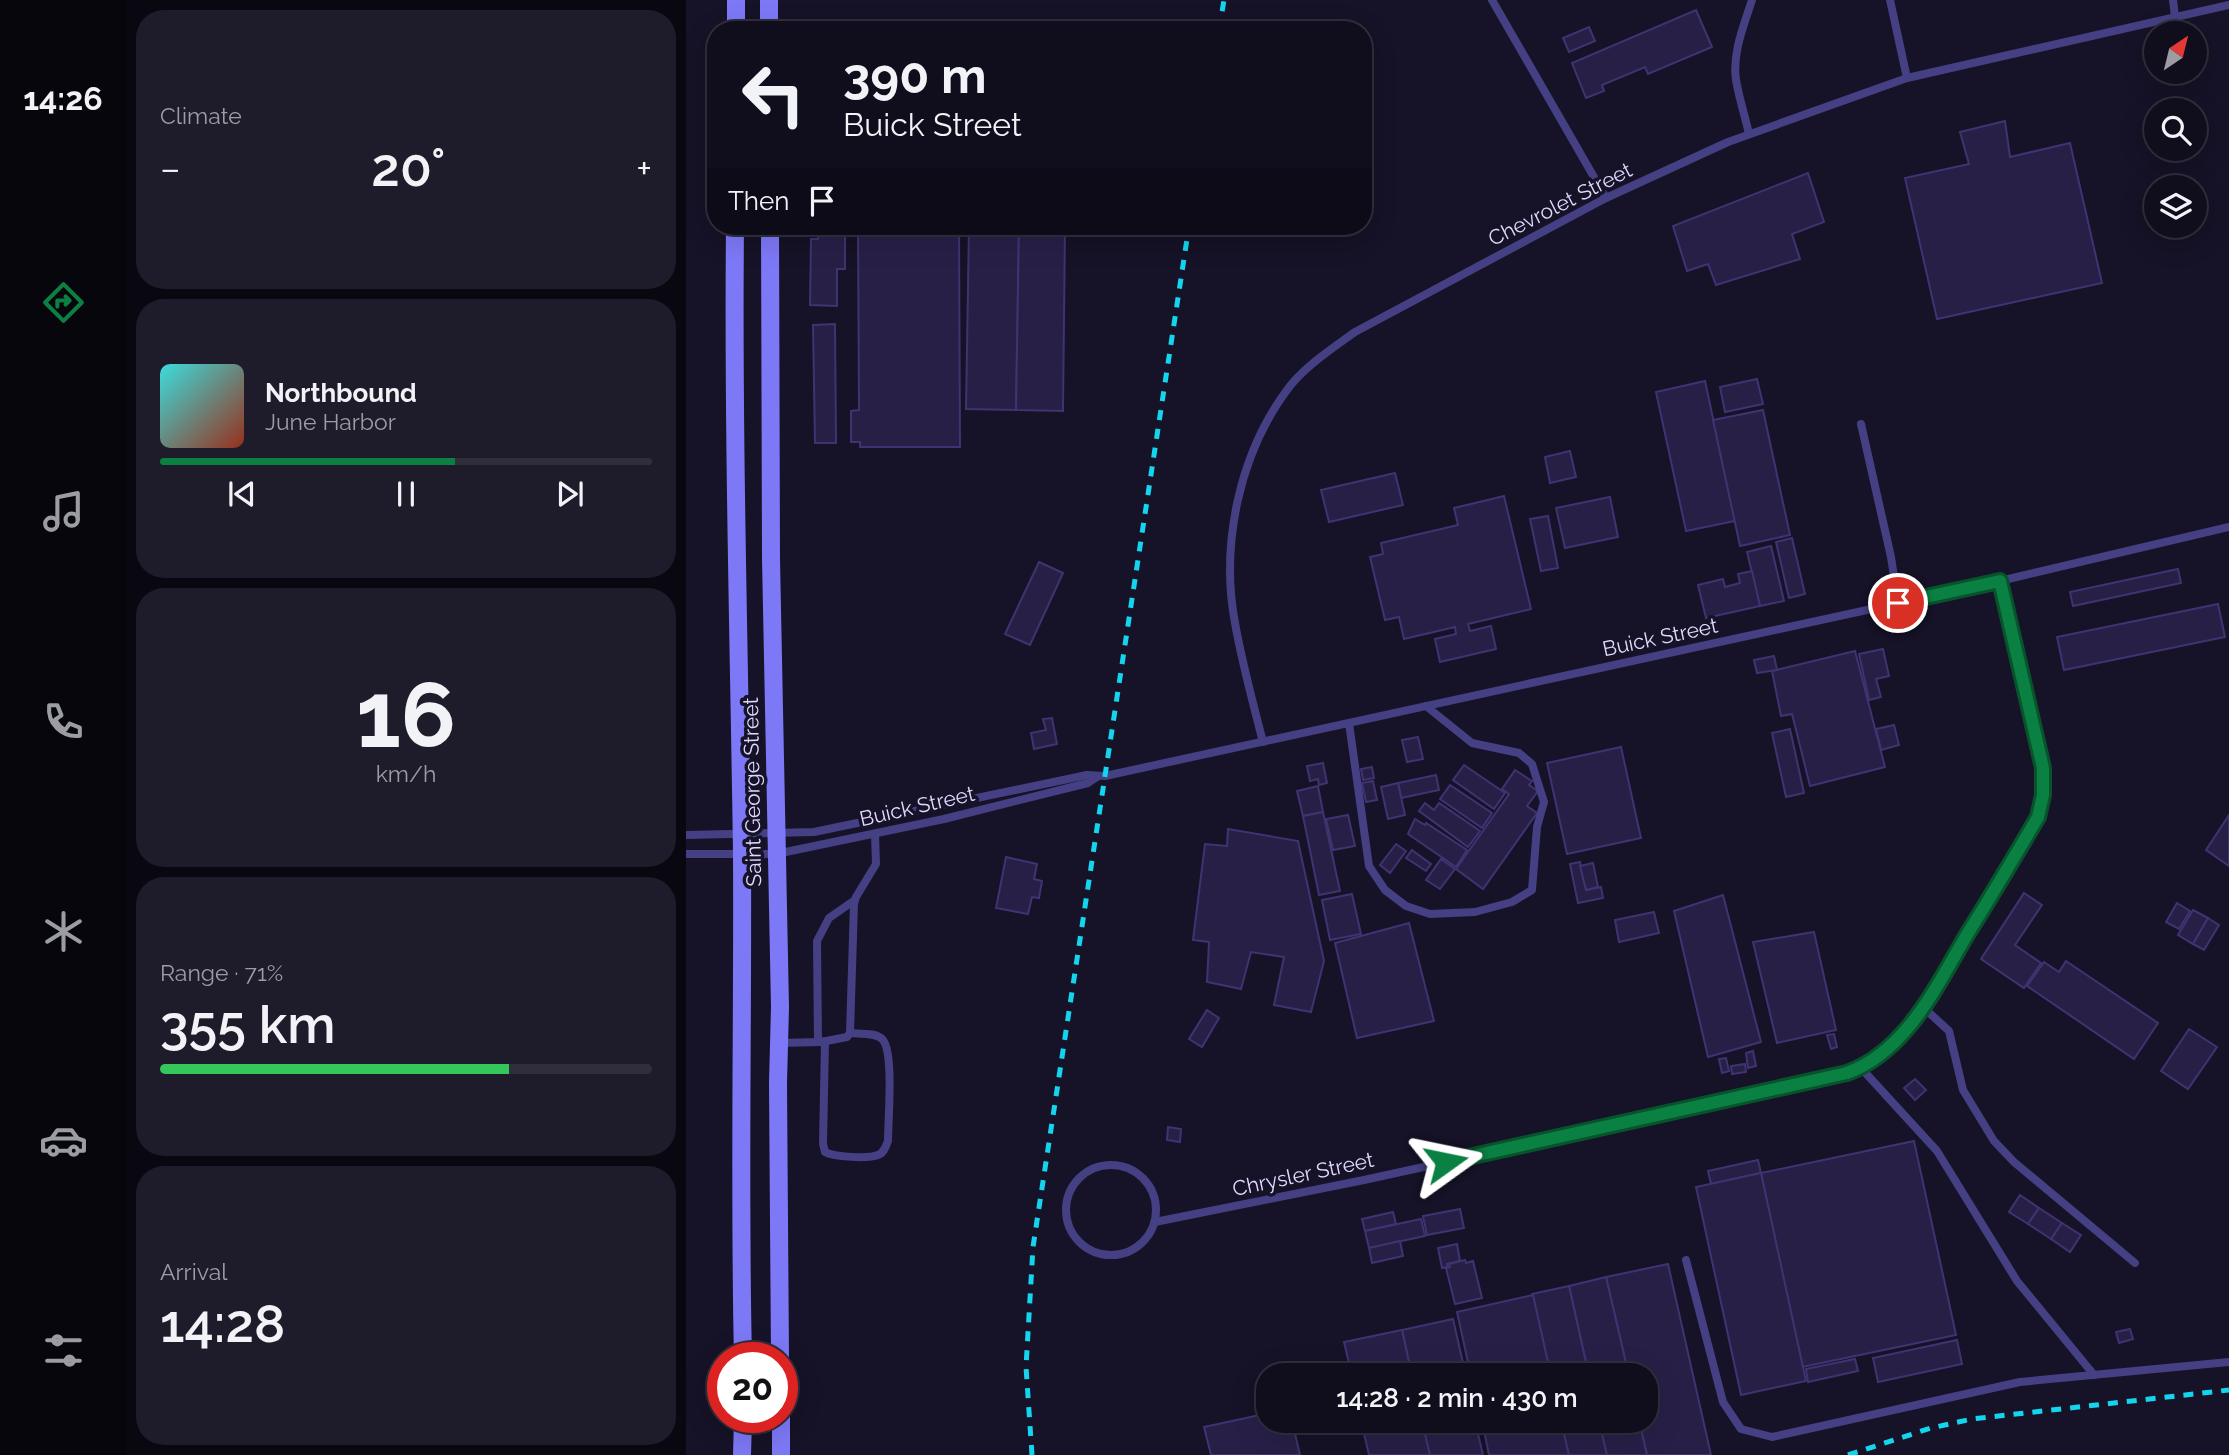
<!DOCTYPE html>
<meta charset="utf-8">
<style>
body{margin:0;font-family:Raleway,sans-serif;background:#1e1c2a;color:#f1f3f6;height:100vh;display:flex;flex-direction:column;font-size:26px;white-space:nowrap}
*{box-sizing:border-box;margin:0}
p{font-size:23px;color:#9c9ca4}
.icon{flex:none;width:38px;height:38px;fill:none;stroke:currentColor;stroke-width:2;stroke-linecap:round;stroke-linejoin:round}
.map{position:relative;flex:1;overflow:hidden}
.drawer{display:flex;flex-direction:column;gap:10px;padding:10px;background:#090810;width:560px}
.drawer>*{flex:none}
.hud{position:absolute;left:21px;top:21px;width:665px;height:214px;border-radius:28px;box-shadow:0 7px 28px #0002,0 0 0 2px #302e3b;background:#100e1d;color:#f1f3f6;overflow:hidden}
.needle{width:46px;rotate:35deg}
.fabs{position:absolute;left:1458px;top:21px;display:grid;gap:14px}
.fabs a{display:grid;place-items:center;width:63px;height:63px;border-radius:50%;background:#100e1d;box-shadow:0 7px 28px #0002,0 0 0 2px #302e3b;font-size:35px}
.speed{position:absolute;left:21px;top:1342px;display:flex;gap:14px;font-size:35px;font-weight:700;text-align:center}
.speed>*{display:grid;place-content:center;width:91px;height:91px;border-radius:50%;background:#100e1d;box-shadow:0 7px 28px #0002,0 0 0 2px #302e3b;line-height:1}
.speed .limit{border:10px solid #d22;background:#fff;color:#111}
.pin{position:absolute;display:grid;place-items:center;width:60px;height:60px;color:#fff;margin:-30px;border:4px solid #fff;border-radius:50%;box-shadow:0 2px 7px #0007}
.me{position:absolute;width:77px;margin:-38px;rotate:78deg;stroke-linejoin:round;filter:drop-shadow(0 0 5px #0008)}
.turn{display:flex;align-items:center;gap:24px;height:147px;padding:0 21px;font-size:32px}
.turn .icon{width:91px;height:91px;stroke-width:2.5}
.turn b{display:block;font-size:49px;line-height:60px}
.then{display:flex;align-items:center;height:66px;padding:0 21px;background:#0003;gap:14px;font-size:26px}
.big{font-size:52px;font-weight:600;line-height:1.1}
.drawer .tile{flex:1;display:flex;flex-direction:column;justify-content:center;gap:10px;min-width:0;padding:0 24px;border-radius:28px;background:#1e1c2a}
.drawer .dial{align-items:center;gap:0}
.dial b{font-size:91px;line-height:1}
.song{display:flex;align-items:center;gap:21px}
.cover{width:84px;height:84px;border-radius:10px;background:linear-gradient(135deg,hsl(180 70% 55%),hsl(10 70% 35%))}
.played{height:7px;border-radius:4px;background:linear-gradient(90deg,#0b8043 60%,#302e3b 60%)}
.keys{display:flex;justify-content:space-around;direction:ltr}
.heat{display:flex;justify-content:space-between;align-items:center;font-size:38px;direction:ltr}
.charge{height:10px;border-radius:5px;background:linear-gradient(90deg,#34c759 71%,#302e3b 0)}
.trip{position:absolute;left:570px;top:1363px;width:402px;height:70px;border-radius:28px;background:#100e1d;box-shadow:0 7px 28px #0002,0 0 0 2px #302e3b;font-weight:600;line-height:70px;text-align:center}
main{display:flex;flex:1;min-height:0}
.tabs{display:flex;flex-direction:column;width:126px;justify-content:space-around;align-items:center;background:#06060c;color:#9c9ca4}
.tabs .icon{width:49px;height:49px}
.tabs .selected{color:#0b8043}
.tabs b{font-size:32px;color:#f1f3f6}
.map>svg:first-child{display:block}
</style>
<main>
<nav class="tabs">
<b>14:26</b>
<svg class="icon selected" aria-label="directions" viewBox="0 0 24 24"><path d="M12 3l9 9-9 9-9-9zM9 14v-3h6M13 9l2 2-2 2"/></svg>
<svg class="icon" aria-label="music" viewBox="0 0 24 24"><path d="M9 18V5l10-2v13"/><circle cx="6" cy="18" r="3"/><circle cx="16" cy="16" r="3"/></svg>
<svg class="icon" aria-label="phone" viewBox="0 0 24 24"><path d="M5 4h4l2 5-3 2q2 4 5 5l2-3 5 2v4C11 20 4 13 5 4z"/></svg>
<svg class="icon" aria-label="climate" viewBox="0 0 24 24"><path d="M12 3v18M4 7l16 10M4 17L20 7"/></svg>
<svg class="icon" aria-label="car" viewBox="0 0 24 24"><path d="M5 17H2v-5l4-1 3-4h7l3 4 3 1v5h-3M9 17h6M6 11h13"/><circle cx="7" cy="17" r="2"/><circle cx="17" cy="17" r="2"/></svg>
<svg class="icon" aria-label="filters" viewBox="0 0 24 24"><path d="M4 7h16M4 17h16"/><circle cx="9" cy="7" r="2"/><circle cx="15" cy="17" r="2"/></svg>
</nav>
<section class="drawer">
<div class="tile"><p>Climate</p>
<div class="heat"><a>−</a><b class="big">20°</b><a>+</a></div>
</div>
<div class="tile">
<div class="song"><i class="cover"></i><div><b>Northbound</b><p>June Harbor</p></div></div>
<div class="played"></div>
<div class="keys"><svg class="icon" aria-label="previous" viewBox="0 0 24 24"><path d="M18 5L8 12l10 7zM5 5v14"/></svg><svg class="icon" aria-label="pause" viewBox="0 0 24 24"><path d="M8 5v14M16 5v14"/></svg><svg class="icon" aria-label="next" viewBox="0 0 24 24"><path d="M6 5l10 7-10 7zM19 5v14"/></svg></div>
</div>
<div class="tile dial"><b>16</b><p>km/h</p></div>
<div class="tile"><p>Range · 71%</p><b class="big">355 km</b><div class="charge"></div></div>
<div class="tile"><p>Arrival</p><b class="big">14:28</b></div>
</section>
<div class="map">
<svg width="1543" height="1455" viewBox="0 0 1543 1455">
<rect width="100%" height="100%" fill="#161227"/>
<!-- building -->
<g fill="#281f47" stroke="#403371" stroke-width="2">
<polygon points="1010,10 1026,47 962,74 959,67 916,85 918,91 900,98 886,63"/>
<polygon points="903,27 909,41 883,52 877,38"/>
<polygon points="1319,121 1324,157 1384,143 1416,283 1251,319 1219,178 1283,164 1274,132"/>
<polygon points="1122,173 1138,222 1106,234 1114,259 1030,285 1022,264 1001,271 987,226"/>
<polygon points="132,226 159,226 159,269 151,269 151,306 124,305 125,239 132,239"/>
<polygon points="172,226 273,226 274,447 174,447 174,442 165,442 165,411 173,410"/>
<polygon points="283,226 333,226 330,410 280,409"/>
<polygon points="333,226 379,226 377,411 330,410"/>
<polygon points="149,324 150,443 129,443 127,325"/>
<polygon points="1071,379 1077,404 1039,412 1034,387"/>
<polygon points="1019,381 1049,521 1000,531 970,392"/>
<polygon points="1077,410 1104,535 1054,546 1027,420"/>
<polygon points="884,451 890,477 864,483 859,457"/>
<polygon points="709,473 717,505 643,522 635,490"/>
<polygon points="818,496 845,609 782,624 784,631 805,626 810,649 754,662 749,639 770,634 769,627 718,639 713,617 699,620 684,557 697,554 695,543 772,525 768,508"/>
<polygon points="924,497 932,537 879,548 870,508"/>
<polygon points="862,516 872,568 855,571 844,519"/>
<polygon points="1106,538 1119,594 1103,598 1090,542"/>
<polygon points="1085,546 1098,601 1074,606 1061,552"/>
<polygon points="353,562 377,573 344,645 319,634"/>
<polygon points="1492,569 1495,583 1387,606 1384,592"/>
<polygon points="1066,571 1074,606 1020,618 1012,585 1037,579 1039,587 1054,583 1052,574"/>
<polygon points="1532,604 1539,637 1378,670 1371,637"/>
<polygon points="1197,649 1203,676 1190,679 1195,697 1183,700 1173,654"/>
<polygon points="1169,651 1199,767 1124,786 1106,714 1095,716 1086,671"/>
<polygon points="1088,656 1091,670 1071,673 1068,660"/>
<polygon points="366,718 371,744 348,749 345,733 360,730 357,719"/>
<polygon points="1208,725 1213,745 1195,750 1190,729"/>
<polygon points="1104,729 1118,793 1100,797 1086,733"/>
<polygon points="732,737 737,759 721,762 716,740"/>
<polygon points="935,747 955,838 881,854 861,763"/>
<polygon points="637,763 641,783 633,785 632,779 624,781 621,766"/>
<polygon points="778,765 819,793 808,809 767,780"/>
<polygon points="686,767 688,778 677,780 675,769"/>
<polygon points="829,770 846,781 843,785 852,791 841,806 851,813 797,889 770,869 823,794 816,789"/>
<polygon points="750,775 753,790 715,798 712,783"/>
<polygon points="687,781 691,800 680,802 676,783"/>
<polygon points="712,783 719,815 702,819 695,787"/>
<polygon points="764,785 806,813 796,828 754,799"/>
<polygon points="632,786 637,812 617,816 611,791"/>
<polygon points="739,803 748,810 753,803 794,831 782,847 733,811"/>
<polygon points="637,812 654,891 633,895 617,816"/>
<polygon points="662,815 669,846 647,850 640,819"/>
<polygon points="1543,815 1543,866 1520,850"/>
<polygon points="729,819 739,825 740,823 781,850 770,867 722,834"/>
<polygon points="542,829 612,841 638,961 625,1012 588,1005 598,957 565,952 555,989 521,982 523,942 507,940 519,844 541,846"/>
<polygon points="710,844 720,851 704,873 694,865"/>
<polygon points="726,850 745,864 740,871 720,858"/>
<polygon points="320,857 351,864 348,879 356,881 353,898 346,897 342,914 310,908"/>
<polygon points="755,859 769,869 754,889 740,880"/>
<polygon points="894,862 900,890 915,887 917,898 892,903 884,864"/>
<polygon points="907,863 912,887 900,890 894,866"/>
<polygon points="1338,893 1356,905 1329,945 1355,963 1338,988 1295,959"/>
<polygon points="666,894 675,934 644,940 636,900"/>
<polygon points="1037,895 1075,1042 1022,1057 988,911"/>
<polygon points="1491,903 1504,911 1493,929 1480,922"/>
<polygon points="1507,910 1522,918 1507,944 1492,935"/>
<polygon points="968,912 973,933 933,942 929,920"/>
<polygon points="1522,918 1533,925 1518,950 1507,944"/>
<polygon points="723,923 748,1021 671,1038 649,943"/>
<polygon points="1128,932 1150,1030 1091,1043 1067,942"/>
<polygon points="1380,961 1472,1023 1448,1059 1341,986 1358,962 1373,972"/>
<polygon points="521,1010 533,1018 516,1047 503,1039"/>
<polygon points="1503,1029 1531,1047 1502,1089 1475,1071"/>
<polygon points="1148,1034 1151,1047 1145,1049 1141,1035"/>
<polygon points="1067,1051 1070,1066 1062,1068 1060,1053"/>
<polygon points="1040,1058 1043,1071 1036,1073 1033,1059"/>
<polygon points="1059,1064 1060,1072 1046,1074 1045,1066"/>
<polygon points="1229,1079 1240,1090 1229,1100 1218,1088"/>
<polygon points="482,1127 495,1129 494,1142 481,1140"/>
<polygon points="1228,1141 1270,1335 1116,1367 1075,1173"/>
<polygon points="1072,1160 1075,1173 1025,1184 1022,1171"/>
<polygon points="1075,1173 1120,1381 1055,1395 1010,1187"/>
<polygon points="1334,1195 1353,1208 1342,1224 1323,1212"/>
<polygon points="1353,1208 1376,1223 1365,1239 1342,1224"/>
<polygon points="774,1209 778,1228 741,1235 737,1216"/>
<polygon points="707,1212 710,1224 679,1231 676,1219"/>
<polygon points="735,1219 739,1236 683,1248 679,1231"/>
<polygon points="1376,1223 1395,1235 1384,1252 1365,1239"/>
<polygon points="714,1241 717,1256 686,1263 683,1248"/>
<polygon points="771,1244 774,1261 761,1264 762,1267 756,1268 752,1248"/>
<polygon points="779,1260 780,1263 787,1261 796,1298 769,1304 760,1268 764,1267 763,1264"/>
<polygon points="982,1264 1025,1455 961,1455 953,1421 961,1421 961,1376 943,1376 920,1277"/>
<polygon points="920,1277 943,1376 903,1376 883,1286"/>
<polygon points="883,1286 903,1376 865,1376 846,1294"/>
<polygon points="847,1295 865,1376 785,1376 771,1312"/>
<polygon points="767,1319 780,1376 726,1376 716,1330"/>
<polygon points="1444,1329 1447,1339 1433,1343 1430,1332"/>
<polygon points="716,1330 726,1376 666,1376 658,1342"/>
<polygon points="1271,1340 1276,1364 1192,1382 1187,1358"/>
<polygon points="1169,1359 1172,1371 1122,1382 1120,1369"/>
<polygon points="583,1413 583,1421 606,1421 614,1455 525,1455 518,1427"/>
<polygon points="675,1421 736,1421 744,1455 683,1455"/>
<polygon points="736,1421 789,1421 797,1455 744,1455"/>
<polygon points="796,1421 875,1421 883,1455 803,1455"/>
<polygon points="875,1421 913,1421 921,1455 883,1455"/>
<polygon points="913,1421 953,1421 961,1455 921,1455"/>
</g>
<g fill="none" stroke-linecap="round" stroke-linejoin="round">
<!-- service -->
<g stroke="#444083" stroke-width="8">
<polyline points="806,0 920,198"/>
<polyline points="1204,0 1221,78"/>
<polyline points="1487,0 1489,17"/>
<path d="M1063 134C1059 116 1053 98 1050 80 1046 53 1058 25 1066 0"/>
<polyline points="1175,424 1205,557 1212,603"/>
<polyline points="663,723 683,866 699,890 720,906 744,914 789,912 826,902 846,890 851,827 858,802 846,764 833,753 786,743 740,706"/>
<path d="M577 742C567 703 556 663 549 623 534 543 554 451 604 386 621 365 647 348 669 332L920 198 1042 142 1221 78 1543 5"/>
<polyline points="0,835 128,832 401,775 419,776 1314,581 1543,527"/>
<polyline points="0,854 90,854 258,819 402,783 411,777"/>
<polyline points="1238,1008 1263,1031 1277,1090 1308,1141 1328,1162 1449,1263"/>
<path d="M139 1041 137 1144 139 1152C148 1157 182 1159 192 1155 198 1153 200 1146 202 1141 202 1120 208 1054 197 1040 191 1032 173 1034 164 1033"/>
<polyline points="132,1042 131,941 143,918 169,900"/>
<polyline points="93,1043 135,1042 161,1037 164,1033 168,904 170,897 190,864 189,834"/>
<polyline points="1175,1068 1251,1151 1331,1281 1408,1375"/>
<circle cx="425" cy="1210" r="45"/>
<path d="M469 1222 678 1180 1140 1079 1175 1068 1193 1057 1238 1008 1352 817C1356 800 1358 785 1357 768L1314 581"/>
<polyline points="1000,1260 1037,1402 1055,1429 1086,1437 1334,1382 1543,1362"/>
</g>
<!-- secondary -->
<g stroke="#7d78f6" stroke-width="18">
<polyline points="83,0 83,30"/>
<polyline points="50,30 50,0"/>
<path d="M49 226C47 434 53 643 56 852 57 1020 53 1189 57 1358"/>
<polyline points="84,226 85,559 94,1007 92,1083 94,1358"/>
<polyline points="95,1418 95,1455"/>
<polyline points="56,1455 57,1418"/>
</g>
<!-- rail -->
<g stroke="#14d5ef" stroke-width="5" stroke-dasharray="10 9" stroke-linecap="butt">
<polyline points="533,30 538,0"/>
<polyline points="346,1455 340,1367 347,1247 503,226"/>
<polyline points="1162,1455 1245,1428 1286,1419 1543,1390"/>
</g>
</g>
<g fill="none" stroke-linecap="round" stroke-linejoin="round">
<!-- route casing -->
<g stroke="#07532c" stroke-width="18">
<path id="route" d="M760 1162 1161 1073C1221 1051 1251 985 1282 933 1306 895 1329 856 1352 817L1357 795V768L1314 581 1212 603"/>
</g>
<!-- route -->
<use href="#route" stroke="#0b8043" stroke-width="12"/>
</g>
<g text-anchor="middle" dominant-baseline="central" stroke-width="7" stroke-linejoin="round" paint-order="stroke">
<!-- street labels -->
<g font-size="21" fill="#dfdafd" stroke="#161227">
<text transform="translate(874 204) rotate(-27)">Chevrolet Street</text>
<text transform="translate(974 637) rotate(-12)">Buick Street</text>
<text transform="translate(66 792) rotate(-91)">Saint George Street</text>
<text transform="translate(231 806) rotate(-13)">Buick Street</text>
<text transform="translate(617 1174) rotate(-12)">Chrysler Street</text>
</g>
</g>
</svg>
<div class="fabs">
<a><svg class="needle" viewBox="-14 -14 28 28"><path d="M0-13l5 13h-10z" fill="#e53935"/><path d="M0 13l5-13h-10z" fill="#9c9ca4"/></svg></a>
<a><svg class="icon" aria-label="search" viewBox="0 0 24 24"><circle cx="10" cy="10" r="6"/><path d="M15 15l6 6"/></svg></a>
<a><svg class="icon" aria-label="layers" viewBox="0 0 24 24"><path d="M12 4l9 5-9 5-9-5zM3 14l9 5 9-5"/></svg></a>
</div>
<div class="speed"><div class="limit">20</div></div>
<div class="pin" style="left:1212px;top:603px;background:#d93025"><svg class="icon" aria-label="arrive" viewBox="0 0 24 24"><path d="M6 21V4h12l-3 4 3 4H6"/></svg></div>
<svg class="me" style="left:760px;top:1162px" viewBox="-20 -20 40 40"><path d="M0-17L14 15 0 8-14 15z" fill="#0b8043" stroke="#fff" stroke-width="4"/></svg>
<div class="trip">14:28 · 2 min · 430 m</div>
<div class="hud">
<div class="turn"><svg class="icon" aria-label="left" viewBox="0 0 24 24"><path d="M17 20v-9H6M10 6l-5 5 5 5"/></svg><div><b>390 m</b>Buick Street</div></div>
<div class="then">Then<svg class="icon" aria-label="arrive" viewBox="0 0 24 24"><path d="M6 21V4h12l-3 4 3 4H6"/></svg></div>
</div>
</div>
</main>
